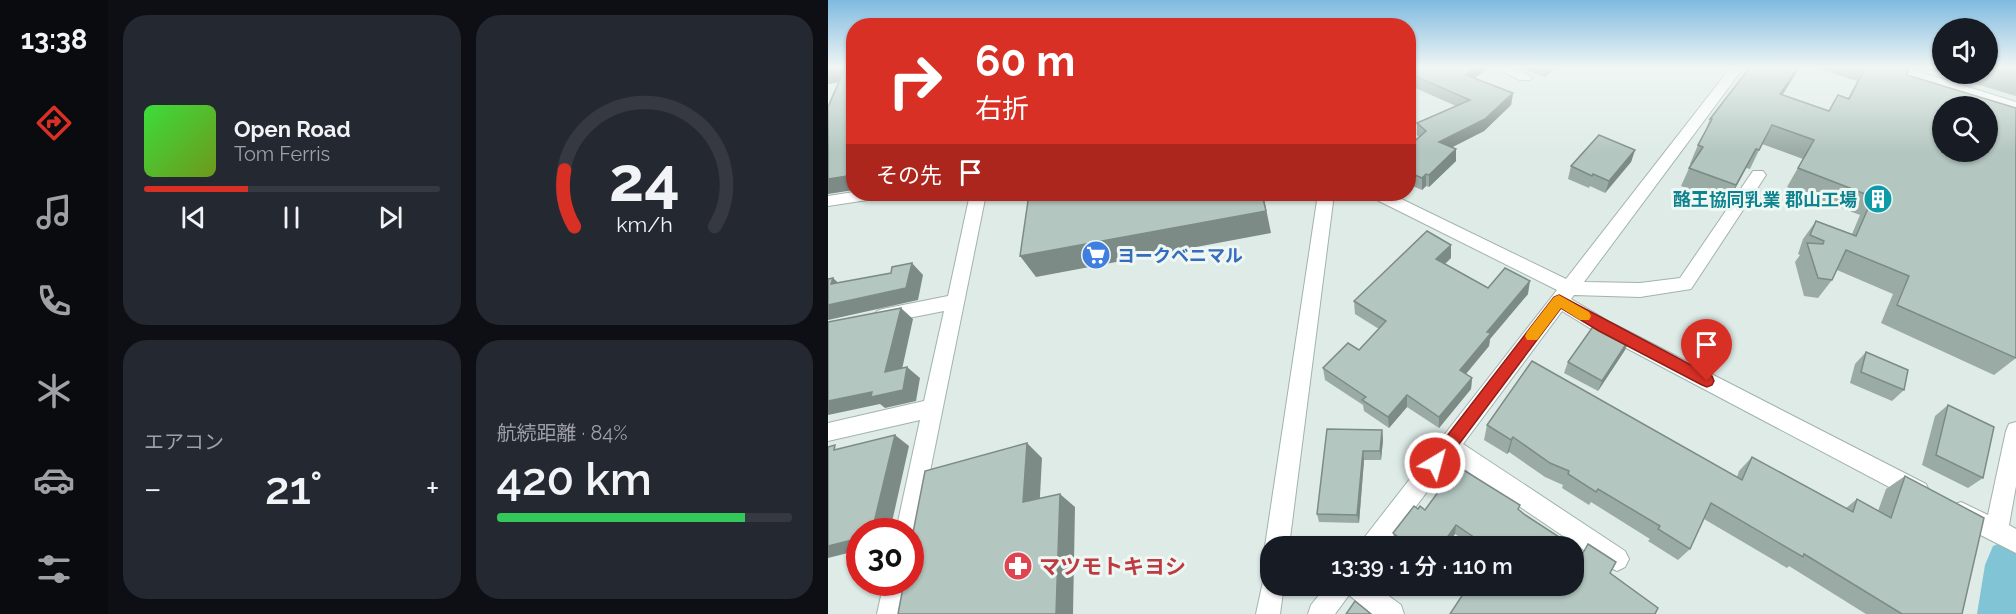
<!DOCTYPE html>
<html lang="ja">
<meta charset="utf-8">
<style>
body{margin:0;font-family:Raleway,"Noto Sans JP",sans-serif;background:#242831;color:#f1f3f6;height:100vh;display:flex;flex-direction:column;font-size:22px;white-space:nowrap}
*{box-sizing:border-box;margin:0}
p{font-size:20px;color:#9ea1a6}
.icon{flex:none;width:33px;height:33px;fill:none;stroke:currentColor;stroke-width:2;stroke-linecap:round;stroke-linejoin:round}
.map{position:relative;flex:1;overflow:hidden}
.drawer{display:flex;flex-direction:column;gap:15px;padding:15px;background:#0d0f14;width:720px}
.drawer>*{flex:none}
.banner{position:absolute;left:18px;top:18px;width:570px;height:183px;border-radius:24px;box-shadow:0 2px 4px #0004;background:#d93025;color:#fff;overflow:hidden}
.controls{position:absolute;left:1104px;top:18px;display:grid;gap:12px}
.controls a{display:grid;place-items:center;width:66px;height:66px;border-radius:50%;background:#171b24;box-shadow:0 2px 4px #0004;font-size:30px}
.speed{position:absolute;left:18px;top:518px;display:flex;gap:12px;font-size:30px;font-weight:700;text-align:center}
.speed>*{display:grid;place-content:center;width:78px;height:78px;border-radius:50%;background:#171b24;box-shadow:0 2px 4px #0004;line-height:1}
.speed .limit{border:9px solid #d22;background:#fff;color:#111}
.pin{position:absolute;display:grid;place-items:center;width:51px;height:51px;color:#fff;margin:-62px -26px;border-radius:50% 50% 50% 0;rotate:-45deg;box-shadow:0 0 6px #0007}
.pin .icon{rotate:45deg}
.me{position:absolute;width:66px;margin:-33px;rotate:37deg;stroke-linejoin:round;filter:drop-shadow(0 0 4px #0008)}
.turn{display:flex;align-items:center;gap:21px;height:126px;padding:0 30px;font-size:27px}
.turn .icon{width:78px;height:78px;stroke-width:2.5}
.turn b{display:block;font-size:42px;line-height:51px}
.then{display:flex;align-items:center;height:57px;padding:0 30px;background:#0003;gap:12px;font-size:22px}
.big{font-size:45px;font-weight:600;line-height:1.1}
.drawer .widget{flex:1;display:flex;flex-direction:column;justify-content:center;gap:9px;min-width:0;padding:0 21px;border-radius:24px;background:#242831}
.drawer .dial{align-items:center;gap:0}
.dial svg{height:156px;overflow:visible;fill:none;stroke:#363941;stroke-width:7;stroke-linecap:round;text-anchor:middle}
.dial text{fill:#f1f3f6;stroke:none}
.song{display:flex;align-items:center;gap:18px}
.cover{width:72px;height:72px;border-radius:9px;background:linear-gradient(135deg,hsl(120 70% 55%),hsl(80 70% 35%))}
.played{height:6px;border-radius:3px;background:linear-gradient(90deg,#d93025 35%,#363941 35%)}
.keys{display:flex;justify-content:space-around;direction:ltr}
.heat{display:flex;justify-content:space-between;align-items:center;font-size:33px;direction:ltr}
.charge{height:9px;border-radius:4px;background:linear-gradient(90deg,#34c759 84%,#363941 0)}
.drawer .tiles{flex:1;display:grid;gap:15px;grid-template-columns:repeat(2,1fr)}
.trip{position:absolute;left:432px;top:536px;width:324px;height:60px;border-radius:24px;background:#171b24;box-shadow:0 2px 4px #0004;font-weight:600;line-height:60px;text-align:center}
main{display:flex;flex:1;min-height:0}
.menu{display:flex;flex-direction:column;width:108px;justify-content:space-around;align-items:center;background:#090b0e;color:#9ea1a6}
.menu .icon{width:42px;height:42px}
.menu .active{color:#d93025}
.menu b{font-size:27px;color:#f1f3f6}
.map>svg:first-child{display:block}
</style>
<main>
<nav class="menu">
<b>13:38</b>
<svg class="icon active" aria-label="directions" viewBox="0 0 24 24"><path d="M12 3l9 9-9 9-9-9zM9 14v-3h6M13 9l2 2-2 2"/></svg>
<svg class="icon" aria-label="music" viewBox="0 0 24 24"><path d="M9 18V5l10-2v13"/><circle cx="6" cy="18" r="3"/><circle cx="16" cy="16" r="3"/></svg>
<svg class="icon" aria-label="phone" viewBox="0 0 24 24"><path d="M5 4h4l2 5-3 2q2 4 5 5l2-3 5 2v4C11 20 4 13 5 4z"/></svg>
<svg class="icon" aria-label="climate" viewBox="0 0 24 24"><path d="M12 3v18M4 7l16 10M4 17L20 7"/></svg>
<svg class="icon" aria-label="car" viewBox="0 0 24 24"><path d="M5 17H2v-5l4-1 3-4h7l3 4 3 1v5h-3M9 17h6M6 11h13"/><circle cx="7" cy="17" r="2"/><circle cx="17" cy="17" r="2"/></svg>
<svg class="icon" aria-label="filters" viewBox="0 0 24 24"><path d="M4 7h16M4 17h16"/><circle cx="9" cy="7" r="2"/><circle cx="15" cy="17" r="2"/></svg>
</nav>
<section class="drawer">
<div class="tiles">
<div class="widget">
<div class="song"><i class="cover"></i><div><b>Open Road</b><p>Tom Ferris</p></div></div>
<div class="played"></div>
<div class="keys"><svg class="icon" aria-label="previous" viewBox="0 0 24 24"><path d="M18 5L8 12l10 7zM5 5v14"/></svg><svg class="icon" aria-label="pause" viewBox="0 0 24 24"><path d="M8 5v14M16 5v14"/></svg><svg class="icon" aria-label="next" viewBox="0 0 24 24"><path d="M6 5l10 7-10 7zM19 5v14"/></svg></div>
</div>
<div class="widget dial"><svg viewBox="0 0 100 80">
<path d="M14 69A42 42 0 1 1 86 69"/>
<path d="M14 69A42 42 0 0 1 9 40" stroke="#d93025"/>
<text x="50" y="56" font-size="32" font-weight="700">24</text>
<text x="50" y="72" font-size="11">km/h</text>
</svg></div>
<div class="widget"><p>エアコン</p>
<div class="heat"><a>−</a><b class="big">21°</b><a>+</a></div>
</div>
<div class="widget"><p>航続距離 · 84%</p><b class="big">420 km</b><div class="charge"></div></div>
</div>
</section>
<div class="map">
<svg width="1188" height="614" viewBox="0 0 1188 614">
<rect width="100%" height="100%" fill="#deebe6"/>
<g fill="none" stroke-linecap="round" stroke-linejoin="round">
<!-- river -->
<polygon fill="#81c4d5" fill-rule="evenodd" points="1184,538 1188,540 1188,614 1149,614 1157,565 1165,546"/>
<!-- minor casing -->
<g stroke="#a1b3ad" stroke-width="2">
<g id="minor">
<polygon points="665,67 682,67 704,77 702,80 692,80"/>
<polygon points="903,67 916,67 756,282 812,283 852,278 925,171 935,171 938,175 863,289 812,297 746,295 743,299 782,322 1098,484 1101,491 1098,498 1090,502 1082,498 768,332 734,311 635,444 797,551 801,559 797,567 789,571 781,567 623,460 558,546 532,546 536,538 729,290 545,198 544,194 563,194 738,279"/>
<polygon points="1057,67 1076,67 1188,102 1188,110 1058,70"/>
<polygon points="26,192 54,194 52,198 46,199 0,206 0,196"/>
<polygon points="142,194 158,194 90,531 87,539 82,541 82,531 68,531 92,420 0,441 0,423 96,401 116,311 55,323 49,321 46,316 49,311 55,309 120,296"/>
<polygon points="490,194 506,194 461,546 442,546 442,555 437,546"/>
<polygon points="1188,422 1188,486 1181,525 1188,529 1188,553 1125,521 1122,513 1125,505 1133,502 1160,515 1178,431 1181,424"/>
<polygon points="442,574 442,585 456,585 452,614 428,614 436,577"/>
<polygon points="56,582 80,582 73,614 49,614"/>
<polygon points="499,585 546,585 573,605 576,614 544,614 521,595 507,614 480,614 483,605"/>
</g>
</g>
<!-- minor -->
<use href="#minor" fill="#fff" fill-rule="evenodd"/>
</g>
<!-- wall -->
<g fill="#9aaaa4">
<polygon points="580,67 647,78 685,93 683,105 656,131 624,147 628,161 601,187 598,186 594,190 580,184 580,147 591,137 589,135 589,123 628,106 585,87"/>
<polygon points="690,67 728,67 717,77"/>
<polygon points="931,67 972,67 954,95 1001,111 1020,98 1029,81 984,67 1081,67 1079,75 1188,358 1166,375 1053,323 1065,294 1009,270 1004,280 990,298 976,296 967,262 972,255 970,254 975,239 988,221 1024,234 1032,215 959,187 975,159 934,144 922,169 918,168 899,204 853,186 863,164 862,164 870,145 876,135 882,119"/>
<polygon points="1091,67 1114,67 1114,74 1160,74 1160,67 1188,67 1188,96"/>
<polygon points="807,150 803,162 777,193 762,186 761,188 740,179 743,166"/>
<polygon points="623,258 617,264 660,288 700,294 662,339 661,346 638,374 644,378 643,389 611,428 579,407 561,428 536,411 535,405 497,380 495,368 531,350 551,329 527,314 526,301"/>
<polygon points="802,338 797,350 770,391 736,373 740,362"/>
<polygon points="1038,352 1076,390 1064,401 1022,383 1027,364"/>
<polygon points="1120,405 1155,478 1140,488 1094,465 1107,416"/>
<polygon points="659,425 909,477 911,471 924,457 1018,508 1029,499 1050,511 1058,489 1077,476 1134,614 1038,614 961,566 959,568 876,519 862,549 850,560 820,541 822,539 763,502 761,505 734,488 735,485 717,477 681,452 679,454 656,440"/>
<polygon points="499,429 554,430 555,440 553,460 536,460 531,523 491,522 489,514"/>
<polygon points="590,509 691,510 745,546 645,546 627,534 618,546 563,546 567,541 565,533"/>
</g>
<!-- shaded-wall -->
<g fill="#7d8b86">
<polygon points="647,67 661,67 637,86 638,75"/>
<polygon points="719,67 728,67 717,77"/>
<polygon points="970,67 972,67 943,113 952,94"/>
<polygon points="17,68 26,80 0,84 0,70"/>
<polygon points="585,75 585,87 580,91 580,79"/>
<polygon points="685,93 683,105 656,131 611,154 611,142"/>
<polygon points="628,149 628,161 601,187 601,175"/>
<polygon points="928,149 918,168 899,204 908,185"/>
<polygon points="807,150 803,162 777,193 781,181"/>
<polygon points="598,174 598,186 594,190 594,178"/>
<polygon points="26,175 26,190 0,194 0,179"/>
<polygon points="434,194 435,194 443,233 208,277 192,256"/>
<polygon points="623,245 623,258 608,272 608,259"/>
<polygon points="84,263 95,275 90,300 0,320 0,305"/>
<polygon points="5,278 18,290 3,284"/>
<polygon points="702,281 700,294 662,339 661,346 631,382 632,370 659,332"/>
<polygon points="73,308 85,319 71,383 57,372"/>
<polygon points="802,338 797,350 770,391 774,381"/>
<polygon points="79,367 92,378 88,401 57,408 52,404 0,415 0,401"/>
<polygon points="644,378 643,389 611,428 611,417"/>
<polygon points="579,395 579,407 561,428 560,417"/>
<polygon points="554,430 555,440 553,460 552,451"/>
<polygon points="67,435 81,446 62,531 44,531"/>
<polygon points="685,437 681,452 679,454 683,440"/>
<polygon points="199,443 214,458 211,515 195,502"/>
<polygon points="535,451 536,460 531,523 529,515"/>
<polygon points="232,494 247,507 245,614 228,614"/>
<polygon points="628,525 627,534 618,546 613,546"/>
<polygon points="32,538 32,550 0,558 0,546"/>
</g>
<!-- building -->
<g fill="#b3c6bf" stroke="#7d8b86" stroke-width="1.5" fill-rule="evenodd">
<polygon points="0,67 26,67 26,175 0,179 0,107 17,68 0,70"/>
<polygon points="580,67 647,67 638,75 685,93 657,119 611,142 628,149 601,175 598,174 594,178 580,172 580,147 598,131 589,123 642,100 585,75 580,79"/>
<path d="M922 67 930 68 931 67H970L952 94 1001 111 1010 95 1021 99 1038 67H1081L1079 75 1188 108V358L1069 305 1081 276 1018 250 1004 280 990 278 979 243 995 244 996 241 982 235 988 221 1028 236 1045 197 970 168 986 140 944 125 931 150 928 149 908 185 861 168 875 147 870 145 884 119H882ZM1114 106H1160V152H1114Z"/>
<polygon points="1167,67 1188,67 1188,73"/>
<polygon points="771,135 807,150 781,181 765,174 764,176 743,166"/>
<polygon points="201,194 434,194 438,211 192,256"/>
<polygon points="599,231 623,245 608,259 660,288 677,268 702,281 659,332 663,333 632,370 644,378 611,417 579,395 560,417 534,400 538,397 495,368 520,343 531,350 558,321 526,301"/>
<polygon points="84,263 78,288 0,305 0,279 5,278 3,284 63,273 64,267"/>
<polygon points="73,308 57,372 79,367 75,390 43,397 44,392 0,401 0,322"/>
<polygon points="769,321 802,338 774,381 740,362"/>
<polygon points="1038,352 1080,370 1076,390 1033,372"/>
<polygon points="704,361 914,480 924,457 1025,512 1029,499 1063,518 1077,476 1156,518 1134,614 1074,614 976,554 975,557 883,503 862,549 830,529 832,526 770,489 768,492 740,474 741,471 722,463 685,437 683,440 659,425"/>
<polygon points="1120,405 1166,427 1155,478 1108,455"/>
<polygon points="499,429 554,430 552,451 535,451 529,515 489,514"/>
<polygon points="67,435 44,531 32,531 32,538 0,546 0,447 7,445 6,450"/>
<polygon points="199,443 195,502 232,494 228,614 70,614 76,582 82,582 82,548 97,471"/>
<polygon points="629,466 692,505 690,509 697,515 745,546 659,546 628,525 613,546 563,546 570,537 565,533 586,506 590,509 592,506 597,510"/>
<polygon points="760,544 788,562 782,573 830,608 827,614 622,614 641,585 746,585 746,547 755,553"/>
<polygon points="527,601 543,614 518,614"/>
</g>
<!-- sky -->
<linearGradient id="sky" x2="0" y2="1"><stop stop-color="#7fbae0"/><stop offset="0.44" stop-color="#f0f6f4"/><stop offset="1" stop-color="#f0f6f4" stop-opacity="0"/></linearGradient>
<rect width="1188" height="153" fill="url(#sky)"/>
<!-- route -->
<polygon fill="#d93025" stroke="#8d1f18" stroke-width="1.5" points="731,295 884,376 886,381 884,385 879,387 874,385 771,331 733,308 613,468 607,470 602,468 599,463 602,458 726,297"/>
<!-- slow -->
<polygon fill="#f59e0b" points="731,295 761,312 763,316 761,320 752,320 733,308 709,340 699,340 697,336 699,332 726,297"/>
<!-- icons -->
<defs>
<g id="building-disc" transform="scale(1.5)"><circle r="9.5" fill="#0f9aa8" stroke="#eff7f3"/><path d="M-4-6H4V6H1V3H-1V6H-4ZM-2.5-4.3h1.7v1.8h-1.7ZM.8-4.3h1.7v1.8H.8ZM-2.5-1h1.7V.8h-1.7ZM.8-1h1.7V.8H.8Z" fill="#fff"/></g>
<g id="supermarket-disc" transform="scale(1.5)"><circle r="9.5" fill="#3f7fe0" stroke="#eff7f3"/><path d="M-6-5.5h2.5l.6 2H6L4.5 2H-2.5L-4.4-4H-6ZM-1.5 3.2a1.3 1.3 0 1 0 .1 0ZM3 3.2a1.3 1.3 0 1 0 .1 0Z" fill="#fff"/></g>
<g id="pharmacy-disc" transform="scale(1.5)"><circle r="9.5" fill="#e0444e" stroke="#eff7f3"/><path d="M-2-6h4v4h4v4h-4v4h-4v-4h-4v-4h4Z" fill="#fff"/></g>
</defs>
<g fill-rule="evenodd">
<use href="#building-disc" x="1050" y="199"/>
<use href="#supermarket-disc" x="268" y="255"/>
<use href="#pharmacy-disc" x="190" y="566"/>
</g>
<g text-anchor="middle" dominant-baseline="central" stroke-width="6" stroke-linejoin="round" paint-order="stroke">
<!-- culture labels -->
<g font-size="18" font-weight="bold" fill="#0d838f" stroke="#eff7f3" text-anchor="end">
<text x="1029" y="199">酪王協同乳業 郡山工場</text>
</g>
<!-- shop labels -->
<g font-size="18" font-weight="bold" fill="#366cbe" stroke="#eff7f3" text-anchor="start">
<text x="289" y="255">ヨークベニマル</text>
</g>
<!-- near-health labels -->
<g font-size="21" font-weight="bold" fill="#be3a42" stroke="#eff7f3" text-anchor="start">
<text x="211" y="566">マツモトキヨシ</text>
</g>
</g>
</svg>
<div class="controls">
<a><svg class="icon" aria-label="sound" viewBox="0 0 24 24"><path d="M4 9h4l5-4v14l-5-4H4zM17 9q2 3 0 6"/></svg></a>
<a><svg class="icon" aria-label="search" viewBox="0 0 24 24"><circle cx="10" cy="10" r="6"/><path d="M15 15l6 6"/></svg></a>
</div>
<div class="speed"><div class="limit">30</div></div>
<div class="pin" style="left:879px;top:381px;background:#d93025"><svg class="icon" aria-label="arrive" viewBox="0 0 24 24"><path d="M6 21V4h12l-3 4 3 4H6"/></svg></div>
<svg class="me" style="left:607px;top:463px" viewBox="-20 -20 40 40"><circle r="17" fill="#d93025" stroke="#fff" stroke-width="3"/><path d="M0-11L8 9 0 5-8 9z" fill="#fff"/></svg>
<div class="trip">13:39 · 1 分 · 110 m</div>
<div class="banner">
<div class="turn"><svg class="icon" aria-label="right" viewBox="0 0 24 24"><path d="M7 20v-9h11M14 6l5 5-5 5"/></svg><div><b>60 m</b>右折</div></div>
<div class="then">その先<svg class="icon" aria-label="arrive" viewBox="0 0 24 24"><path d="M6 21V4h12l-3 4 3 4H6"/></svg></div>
</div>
</div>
</main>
